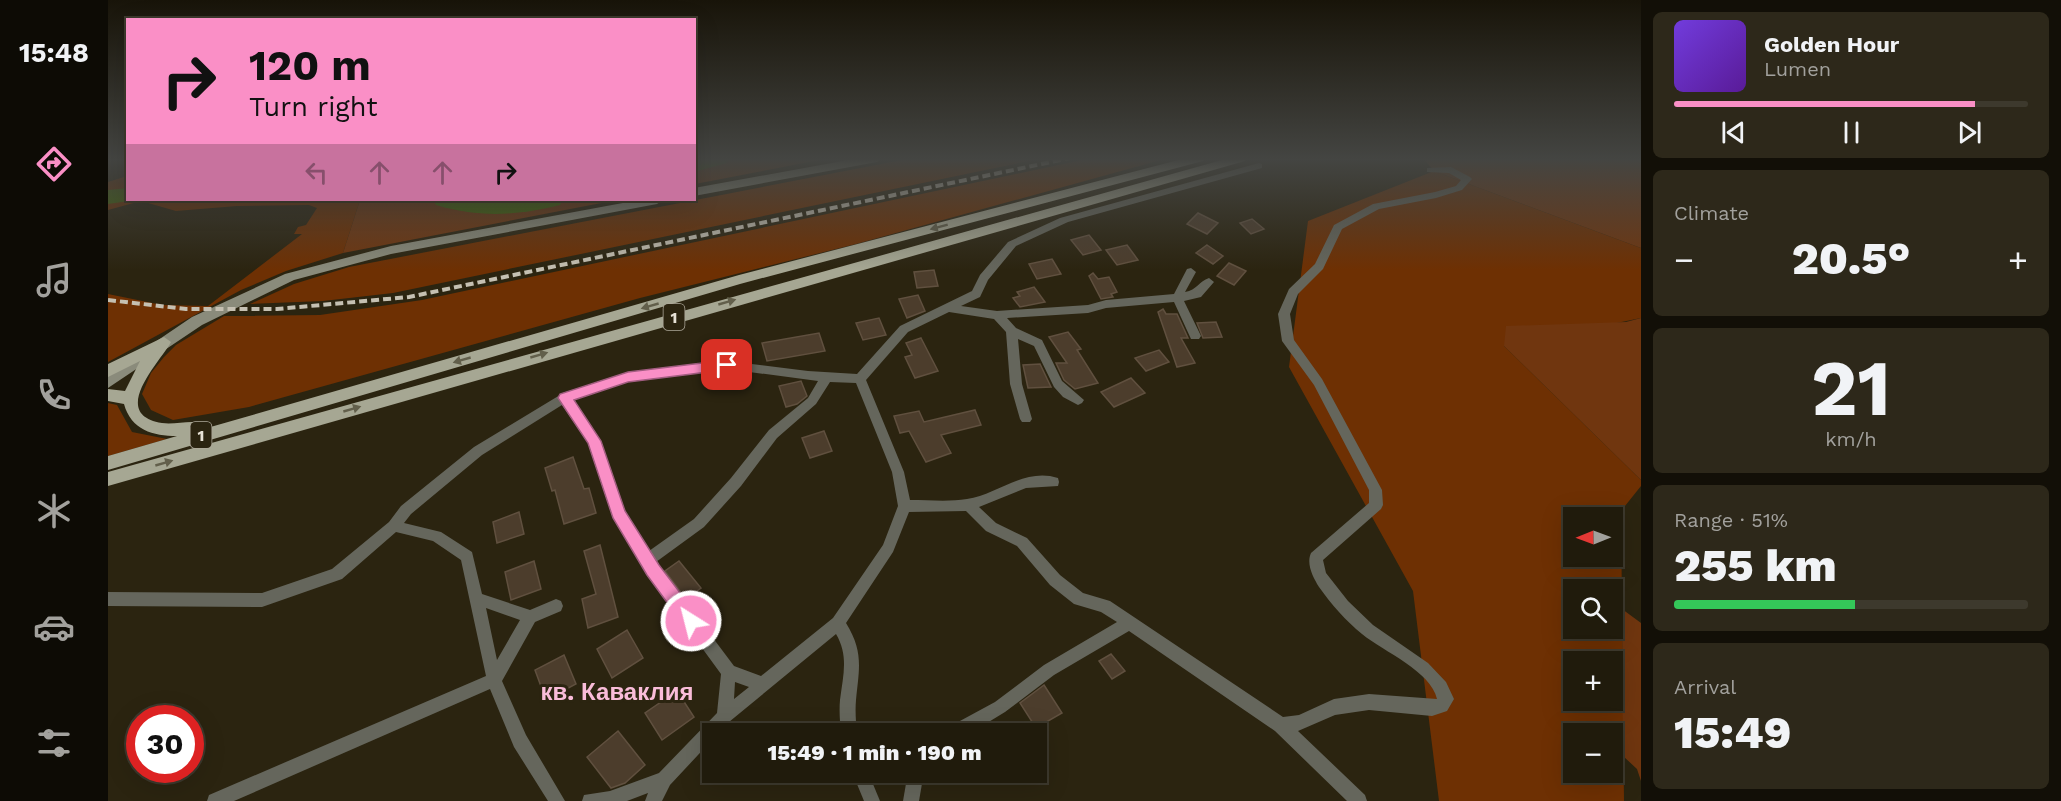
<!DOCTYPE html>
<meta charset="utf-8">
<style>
body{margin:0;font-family:"Work Sans",sans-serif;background:#2d281a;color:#f1f3f6;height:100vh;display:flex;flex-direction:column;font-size:22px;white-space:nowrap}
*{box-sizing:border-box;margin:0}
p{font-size:20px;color:#a2a19d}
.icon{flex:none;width:33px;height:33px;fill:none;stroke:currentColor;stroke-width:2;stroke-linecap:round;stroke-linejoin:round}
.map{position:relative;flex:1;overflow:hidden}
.details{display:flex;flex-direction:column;gap:12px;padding:12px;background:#120f07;width:420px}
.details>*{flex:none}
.guide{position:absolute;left:18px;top:18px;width:570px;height:183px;border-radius:0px;box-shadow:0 6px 24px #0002,0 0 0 2px #3d392d;background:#fa8fc6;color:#111;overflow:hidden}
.needle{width:39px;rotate:269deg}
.controls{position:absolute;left:1455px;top:507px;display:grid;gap:12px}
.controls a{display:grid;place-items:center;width:60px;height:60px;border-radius:0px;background:#201b0c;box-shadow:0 6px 24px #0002,0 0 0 2px #3d392d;font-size:30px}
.speed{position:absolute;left:18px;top:705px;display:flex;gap:12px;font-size:30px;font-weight:700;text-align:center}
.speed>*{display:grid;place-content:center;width:78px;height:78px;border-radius:50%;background:#201b0c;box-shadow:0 6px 24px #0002,0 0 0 2px #3d392d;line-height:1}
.speed .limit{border:9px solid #d22;background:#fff;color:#111}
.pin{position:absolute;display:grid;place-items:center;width:51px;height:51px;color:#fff;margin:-26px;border-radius:12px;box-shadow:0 3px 9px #0006}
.me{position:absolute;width:66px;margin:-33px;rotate:324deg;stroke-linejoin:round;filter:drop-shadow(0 0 4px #0008)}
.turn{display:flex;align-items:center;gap:21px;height:126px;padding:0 24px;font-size:27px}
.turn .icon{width:78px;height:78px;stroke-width:2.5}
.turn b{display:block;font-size:42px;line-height:51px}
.lanes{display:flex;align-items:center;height:57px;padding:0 24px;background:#0003;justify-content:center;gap:30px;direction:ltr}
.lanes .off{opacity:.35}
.big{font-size:45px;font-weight:800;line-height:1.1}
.details .widget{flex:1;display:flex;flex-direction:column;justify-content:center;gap:9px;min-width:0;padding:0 21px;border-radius:9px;background:#2d281a}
.details .dial{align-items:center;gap:0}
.dial b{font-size:78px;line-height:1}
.song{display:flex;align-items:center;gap:18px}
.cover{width:72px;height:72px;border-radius:9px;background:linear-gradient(135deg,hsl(260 70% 55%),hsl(270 70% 35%))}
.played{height:6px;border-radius:3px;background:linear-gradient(90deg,#fa8fc6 85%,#3d392d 85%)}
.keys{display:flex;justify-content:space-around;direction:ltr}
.heat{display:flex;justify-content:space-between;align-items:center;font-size:33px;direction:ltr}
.charge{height:9px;border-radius:4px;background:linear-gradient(90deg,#34c759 51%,#3d392d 0)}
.trip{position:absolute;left:594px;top:723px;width:345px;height:60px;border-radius:0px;background:#201b0c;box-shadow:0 6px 24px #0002,0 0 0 2px #3d392d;font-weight:800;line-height:60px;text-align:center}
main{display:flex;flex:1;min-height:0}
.menu{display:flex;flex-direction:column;width:108px;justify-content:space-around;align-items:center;background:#0d0b05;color:#a2a19d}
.menu .icon{width:42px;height:42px}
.menu .selected{color:#fa8fc6}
.menu b{font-size:27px;color:#f1f3f6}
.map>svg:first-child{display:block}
</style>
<main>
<nav class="menu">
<b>15:48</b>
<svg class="icon selected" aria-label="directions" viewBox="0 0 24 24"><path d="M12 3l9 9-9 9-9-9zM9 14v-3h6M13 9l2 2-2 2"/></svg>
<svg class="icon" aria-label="music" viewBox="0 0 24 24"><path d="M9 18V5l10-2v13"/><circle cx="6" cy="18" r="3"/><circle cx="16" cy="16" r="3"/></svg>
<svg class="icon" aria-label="phone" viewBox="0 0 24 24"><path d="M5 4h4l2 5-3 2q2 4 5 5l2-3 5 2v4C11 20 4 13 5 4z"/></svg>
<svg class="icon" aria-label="climate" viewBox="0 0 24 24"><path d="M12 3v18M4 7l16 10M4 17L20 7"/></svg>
<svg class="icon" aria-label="car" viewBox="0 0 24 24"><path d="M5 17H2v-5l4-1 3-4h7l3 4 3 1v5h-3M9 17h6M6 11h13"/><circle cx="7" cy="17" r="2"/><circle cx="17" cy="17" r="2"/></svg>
<svg class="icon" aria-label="filters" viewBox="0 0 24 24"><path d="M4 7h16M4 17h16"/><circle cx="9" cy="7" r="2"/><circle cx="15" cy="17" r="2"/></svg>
</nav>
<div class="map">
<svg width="1533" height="801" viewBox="0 0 1533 801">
<rect width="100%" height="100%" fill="#2b2410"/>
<!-- green -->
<g fill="#6e3003" fill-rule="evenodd">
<polygon points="804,158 935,158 285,293 215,301 142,304 186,284 241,267"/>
<polygon points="983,158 1060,158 748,244 532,298 141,407 65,420 43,410 34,394 43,373 56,357 68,345 116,316 212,315 314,300"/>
<path d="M1326 171 1533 248V318L1396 346 1533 480V486L1513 511 1516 801H1331L1305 591 1181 367 1200 221ZM1466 518H1504V556H1466ZM1466 590H1504V628H1466ZM1466 662H1504V700H1466ZM1466 734H1504V772H1466Z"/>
<polygon points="19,176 20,200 252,200 235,253 178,271 133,290 0,362 0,294 54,305 100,306 194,234 186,234 190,227 198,225 209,208 201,205 129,206 68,211 33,201 0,210 0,182"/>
<polygon points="0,403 9,405 24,432 59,439 0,456"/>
</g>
<!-- forest -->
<g fill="#70360f">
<polygon points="587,158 722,158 587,184"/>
<polygon points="1315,158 1533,158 1533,248 1326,171"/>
<polygon points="252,200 509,200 235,253"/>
<polygon points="1533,318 1533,480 1396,346 1398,326 1518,322"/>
<polygon points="1514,609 1533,623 1533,781 1529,769 1515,756"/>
</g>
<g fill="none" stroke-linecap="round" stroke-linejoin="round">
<!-- river -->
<g fill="#426507" fill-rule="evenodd">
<polygon points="590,158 622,158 619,163 586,172 586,159"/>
<polygon points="20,188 20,200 28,200 0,204 0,190"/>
<path d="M325 200H455L452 205 444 207C403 216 369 217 328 205Z"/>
</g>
</g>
<!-- building -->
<g fill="#4c3d2c" stroke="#60503f" stroke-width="1.5">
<polygon points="1090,213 1110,223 1099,234 1079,224"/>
<polygon points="1144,219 1156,229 1143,234 1132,223"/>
<polygon points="981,235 993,250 975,255 963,240"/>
<polygon points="1019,245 1030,260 1009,265 998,250"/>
<polygon points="1099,245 1115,256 1105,264 1088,253"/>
<polygon points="944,259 953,274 929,279 921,264"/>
<polygon points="1121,263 1138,271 1126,285 1109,276"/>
<polygon points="826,270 830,286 809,288 806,272"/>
<polygon points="985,273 990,279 1001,277 1009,292 1003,294 1005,297 993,299 981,276"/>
<polygon points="926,287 937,302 912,307 905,298 912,296 909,292"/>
<polygon points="810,295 817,311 799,318 791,299"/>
<polygon points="1055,309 1058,314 1069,314 1080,338 1073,338 1087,363 1069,367 1050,312"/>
<polygon points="771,318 778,335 755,340 748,323"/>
<polygon points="1108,322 1114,337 1095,338 1089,323"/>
<polygon points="960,332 973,349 969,350 990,383 967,389 956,380 948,363 959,363 941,337"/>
<polygon points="711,333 717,351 659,361 654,343"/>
<polygon points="813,338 830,371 807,378 797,357 804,355 798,343"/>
<polygon points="1051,350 1061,362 1038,371 1027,358"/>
<polygon points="932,364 943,387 920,388 915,365"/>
<polygon points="1023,378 1037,393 1006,407 993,392"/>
<polygon points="693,381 699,396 689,404 678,407 671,386"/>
<polygon points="867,410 873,425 833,435 843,453 818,462 801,431 792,433 786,416 811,411 816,422"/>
<polygon points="716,431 724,451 702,458 694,438"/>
<polygon points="465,457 476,489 481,488 488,513 456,524 447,490 444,491 437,468"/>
<polygon points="411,512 416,534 389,543 385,522"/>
<polygon points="492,545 510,617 480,628 474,599 488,594 476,551"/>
<polygon points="426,561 433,589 403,600 397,572"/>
<polygon points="571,561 593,588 578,599 557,571"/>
<polygon points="519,630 535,658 504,678 489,649"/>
<polygon points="1003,654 1017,671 1004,679 991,661"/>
<polygon points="456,655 468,684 438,700 427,670"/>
<polygon points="936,685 954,713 928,728 912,703"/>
<polygon points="569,691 586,717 554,740 537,713"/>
<polygon points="510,731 537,765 517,783 503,788 479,757"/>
</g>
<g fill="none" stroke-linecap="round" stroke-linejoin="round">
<!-- street -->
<g fill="#65665c" fill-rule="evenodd">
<path d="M1151 163 1154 164V168L960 222 908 246 880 280 872 297 853 306 889 311 980 305 998 300 1066 294 1079 269 1083 268 1088 272 1077 292C1089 290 1091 281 1101 278L1106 282 1093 297 1076 301 1093 336 1091 339H1083L1066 302 998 308 980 313 899 318 908 328 934 340 954 381 976 400 974 403 970 405 955 397 946 387 926 346 910 339 914 384 924 419 922 422H914L912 419 902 384 898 332 886 319 841 312 800 332 758 380 796 472 802 500C821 500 841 502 859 499 889 495 917 467 950 478L951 482 950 486 918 488 871 507 888 523 919 538 952 575 975 593 1002 601 1175 717 1191 715 1226 699 1261 694 1329 699C1323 671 1276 652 1254 634 1238 621 1223 604 1211 587 1205 577 1198 564 1203 553L1261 503V490L1206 385 1174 341 1170 314 1181 289 1207 264 1226 225 1265 204 1327 192 1348 186 1353 180 1341 173 1319 172V168L1343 167 1362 177 1364 179 1354 190 1328 198 1271 209 1234 229 1215 269 1190 294 1182 314 1186 340 1214 379 1274 490 1275 505 1273 509 1215 560 1218 573 1240 601 1265 625 1320 663 1338 682 1346 699 1339 711 1324 716 1261 710 1227 715 1190 731 1257 795 1259 801H1239L1167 731 1021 631 946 675 897 712 861 734H837L839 728 887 702 936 665 1009 622 993 612 966 604 942 585 909 546 878 531 858 511 801 512 785 552 738 623C756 652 751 669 748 700 747 711 748 723 749 734H733C732 722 731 711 732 700 735 676 741 656 728 634L621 722 611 734H604V740L562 785 554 801H537L540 793 519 801H474L476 795 502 791 551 773 609 713 613 674 540 574 505 518 480 443 454 405 374 455 303 514 296 523 333 532 364 552 374 594 422 610 448 599 453 601 455 606 453 611 427 622 394 681 418 735 457 801H440L406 747 382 689 126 801H99L101 795 378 676 353 560 325 541 288 532 234 579 154 607 0 606V592L154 593 224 569 281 522 293 506 366 447 452 395 520 372 619 361 700 371 749 374 792 326 864 291 872 275 900 242 952 218ZM619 369 710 381 700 398 661 430 623 478 586 519 541 551 516 512 490 437 464 400 520 381ZM722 382 748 383 784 472 790 506 775 545 725 618 653 676 626 666 548 562 596 527 633 486 669 438 708 404ZM378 608 412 620 389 660ZM627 682 641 687 626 699Z"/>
<polygon points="744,772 760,772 772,801 756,801"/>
<polygon points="800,772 816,772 811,801 795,801"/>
</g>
<!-- secondary -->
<g fill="#8a8b7b" fill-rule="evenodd">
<polygon points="751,158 775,158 769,162 586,196 586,188"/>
<polygon points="531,200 555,200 549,204 283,254 186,280 94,325 0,388 0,374 84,317 177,274 283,246"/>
</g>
<!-- primary -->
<g fill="#a6a793" fill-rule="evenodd">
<path d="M1078 158H1097L1095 161 632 284 0 470V456L69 436C45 436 23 430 16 404L0 401V389L17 391 32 361 0 377V364L56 337 63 342C52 362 0 414 54 423 68 425 84 419 96 424L99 428 631 275Z"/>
<polygon points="1121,158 1139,158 1137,161 0,486 0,472"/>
</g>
<!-- rail -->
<polyline stroke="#c5c0b2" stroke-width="4" stroke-dasharray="8 4" stroke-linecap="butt" points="0,300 78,309 169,309 301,297 962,158"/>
</g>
<!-- one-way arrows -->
<defs><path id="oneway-solid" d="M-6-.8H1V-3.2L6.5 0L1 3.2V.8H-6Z" transform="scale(1.5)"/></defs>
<g fill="#625f4b">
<use href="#oneway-solid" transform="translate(831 227) rotate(165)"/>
<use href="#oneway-solid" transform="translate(619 302) rotate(-16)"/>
<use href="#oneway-solid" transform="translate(542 306) rotate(164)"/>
<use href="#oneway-solid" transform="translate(431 355) rotate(-16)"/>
<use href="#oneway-solid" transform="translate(354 360) rotate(164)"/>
<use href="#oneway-solid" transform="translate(244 409) rotate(-16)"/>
<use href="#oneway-solid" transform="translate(56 463) rotate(-16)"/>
</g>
<!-- sky -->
<linearGradient id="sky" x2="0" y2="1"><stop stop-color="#181409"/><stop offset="0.59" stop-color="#444542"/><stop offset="1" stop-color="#444542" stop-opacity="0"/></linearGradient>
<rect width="1533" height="270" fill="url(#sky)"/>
<!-- route -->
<polygon fill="#fa8fc6" stroke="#a25d81" stroke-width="1.5" points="619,360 624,362 624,369 520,382 466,400 493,441 517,511 551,565 589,615 591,621 589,627 583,629 577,627 539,575 505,518 480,443 450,398 452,394 520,372"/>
<g text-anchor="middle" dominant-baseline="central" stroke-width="6" stroke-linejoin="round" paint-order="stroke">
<!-- shield labels -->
<g fill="#2b2410" stroke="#afa99b" stroke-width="1.5">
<rect x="555.5" y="304" width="21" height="26" rx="4.5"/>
<rect x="82.5" y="422" width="21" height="26" rx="4.5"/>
</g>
<g font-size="16" font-weight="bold" fill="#e7e2d6">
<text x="566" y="317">1</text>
<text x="93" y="435">1</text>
</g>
<!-- near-neighbourhood labels -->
<g font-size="24" font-weight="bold" fill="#f9bcd9" stroke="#2b2410">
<text x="509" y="692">кв. Каваклия</text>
</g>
</g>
</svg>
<div class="controls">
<a><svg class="needle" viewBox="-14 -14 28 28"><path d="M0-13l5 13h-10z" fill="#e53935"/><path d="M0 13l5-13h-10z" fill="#a2a19d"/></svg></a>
<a><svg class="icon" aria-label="search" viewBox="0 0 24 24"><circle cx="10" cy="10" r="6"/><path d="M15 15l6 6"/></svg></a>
<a>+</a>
<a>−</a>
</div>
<div class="speed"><div class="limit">30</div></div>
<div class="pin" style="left:619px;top:365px;background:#d93025"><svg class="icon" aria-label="arrive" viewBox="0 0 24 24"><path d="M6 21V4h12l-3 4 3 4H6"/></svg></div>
<svg class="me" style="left:583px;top:621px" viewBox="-20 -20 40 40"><circle r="17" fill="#fa8fc6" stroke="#fff" stroke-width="3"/><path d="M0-11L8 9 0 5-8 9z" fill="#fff"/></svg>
<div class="trip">15:49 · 1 min · 190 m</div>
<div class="guide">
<div class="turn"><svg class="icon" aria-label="right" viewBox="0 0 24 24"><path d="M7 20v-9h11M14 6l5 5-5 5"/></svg><div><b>120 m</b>Turn right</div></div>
<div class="lanes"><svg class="icon off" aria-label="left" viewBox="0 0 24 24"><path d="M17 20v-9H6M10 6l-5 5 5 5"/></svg><svg class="icon off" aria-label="ahead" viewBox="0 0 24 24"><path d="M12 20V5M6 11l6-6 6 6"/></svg><svg class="icon off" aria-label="ahead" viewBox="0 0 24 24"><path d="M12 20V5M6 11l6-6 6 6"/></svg><svg class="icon" aria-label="right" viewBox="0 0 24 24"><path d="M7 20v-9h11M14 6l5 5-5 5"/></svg></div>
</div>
</div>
<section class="details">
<div class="widget">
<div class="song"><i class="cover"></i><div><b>Golden Hour</b><p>Lumen</p></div></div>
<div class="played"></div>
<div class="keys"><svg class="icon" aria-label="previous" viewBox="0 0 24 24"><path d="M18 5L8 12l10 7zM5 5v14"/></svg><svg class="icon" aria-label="pause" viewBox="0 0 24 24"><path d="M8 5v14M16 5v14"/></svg><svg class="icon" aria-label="next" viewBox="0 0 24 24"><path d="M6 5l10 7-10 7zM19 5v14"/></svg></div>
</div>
<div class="widget"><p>Climate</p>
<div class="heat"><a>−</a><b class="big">20.5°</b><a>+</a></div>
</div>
<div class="widget dial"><b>21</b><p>km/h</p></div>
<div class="widget"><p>Range · 51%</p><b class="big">255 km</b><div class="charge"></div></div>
<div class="widget"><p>Arrival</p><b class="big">15:49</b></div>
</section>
</main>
